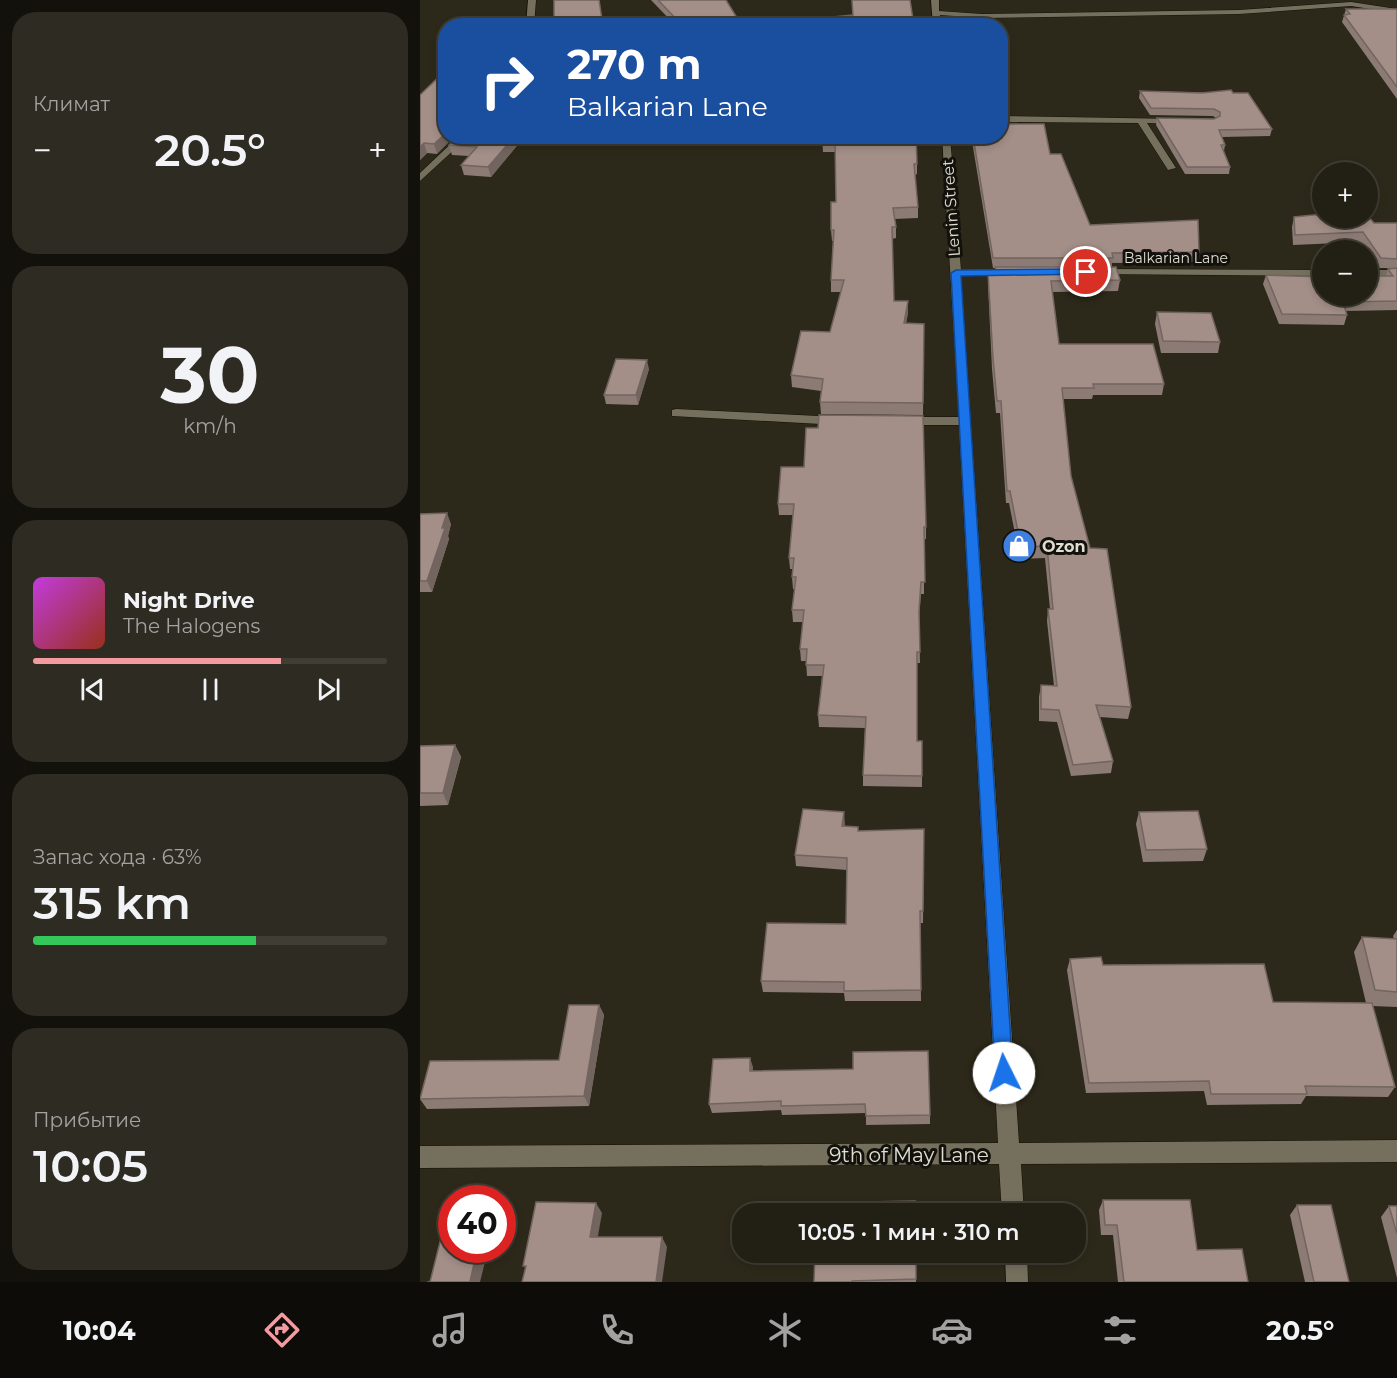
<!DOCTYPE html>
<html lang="ru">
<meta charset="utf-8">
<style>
body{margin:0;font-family:Montserrat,sans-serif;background:#2e2c22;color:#f1f3f6;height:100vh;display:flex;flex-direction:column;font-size:22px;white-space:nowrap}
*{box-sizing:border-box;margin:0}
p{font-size:20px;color:#a2a2a0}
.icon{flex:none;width:33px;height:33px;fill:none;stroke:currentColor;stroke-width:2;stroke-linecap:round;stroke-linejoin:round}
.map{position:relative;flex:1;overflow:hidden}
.details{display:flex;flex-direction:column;gap:12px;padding:12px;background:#13110b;width:420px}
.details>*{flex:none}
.top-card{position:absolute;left:18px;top:18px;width:570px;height:126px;border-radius:24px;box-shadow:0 3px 9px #0003,0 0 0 2px #3f3d34;background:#1a4fa0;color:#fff;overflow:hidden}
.tools{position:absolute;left:892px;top:162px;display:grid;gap:12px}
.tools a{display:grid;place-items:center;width:66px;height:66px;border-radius:50%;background:#221f14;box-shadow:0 3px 9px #0003,0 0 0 2px #3f3d34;font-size:30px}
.speed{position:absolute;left:18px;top:1185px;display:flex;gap:12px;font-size:30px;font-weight:700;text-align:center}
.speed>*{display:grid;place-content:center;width:78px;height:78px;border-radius:50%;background:#221f14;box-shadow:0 3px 9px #0003,0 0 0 2px #3f3d34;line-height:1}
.speed .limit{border:9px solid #d22;background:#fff;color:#111}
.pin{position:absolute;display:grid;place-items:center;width:51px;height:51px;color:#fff;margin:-26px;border:3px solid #fff;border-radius:50%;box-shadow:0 2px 6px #0007}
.me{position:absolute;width:66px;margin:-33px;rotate:356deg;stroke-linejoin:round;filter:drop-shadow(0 0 4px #0008)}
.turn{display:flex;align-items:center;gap:21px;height:126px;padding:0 30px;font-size:27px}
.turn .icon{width:78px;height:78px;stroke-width:2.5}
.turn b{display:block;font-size:42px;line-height:51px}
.big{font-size:45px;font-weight:600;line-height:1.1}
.details .tile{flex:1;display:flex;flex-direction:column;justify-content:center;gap:9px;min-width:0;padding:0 21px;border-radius:24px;background:#2e2c22}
.details .dial{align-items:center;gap:0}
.dial b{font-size:78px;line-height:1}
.song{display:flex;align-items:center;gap:18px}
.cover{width:72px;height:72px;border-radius:9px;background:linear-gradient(135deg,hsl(290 70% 55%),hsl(10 70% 35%))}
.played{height:6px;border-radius:3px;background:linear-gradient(90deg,#f49aa1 70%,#3f3d34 70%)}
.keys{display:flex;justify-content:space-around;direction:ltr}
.heat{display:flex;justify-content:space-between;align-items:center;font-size:33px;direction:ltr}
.charge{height:9px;border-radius:4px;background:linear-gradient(90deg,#34c759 63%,#3f3d34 0)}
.trip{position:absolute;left:312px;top:1203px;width:354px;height:60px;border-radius:24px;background:#221f14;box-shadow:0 3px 9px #0003,0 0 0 2px #3f3d34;font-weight:600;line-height:60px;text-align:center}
.dock{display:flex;height:96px;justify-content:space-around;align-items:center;background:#0e0c08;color:#a2a2a0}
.dock .icon{width:42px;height:42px}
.dock .on{color:#f49aa1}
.dock b{font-size:27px;color:#f1f3f6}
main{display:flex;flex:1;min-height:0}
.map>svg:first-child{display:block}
</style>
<main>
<section class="details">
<div class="tile"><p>Климат</p>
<div class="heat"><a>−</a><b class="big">20.5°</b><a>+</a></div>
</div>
<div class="tile dial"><b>30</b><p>km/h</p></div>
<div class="tile">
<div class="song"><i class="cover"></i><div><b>Night Drive</b><p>The Halogens</p></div></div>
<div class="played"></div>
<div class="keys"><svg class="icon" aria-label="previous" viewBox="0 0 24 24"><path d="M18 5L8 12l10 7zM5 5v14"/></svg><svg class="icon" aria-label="pause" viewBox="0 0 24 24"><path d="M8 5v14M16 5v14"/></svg><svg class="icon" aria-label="next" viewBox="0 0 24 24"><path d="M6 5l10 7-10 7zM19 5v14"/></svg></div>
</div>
<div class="tile"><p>Запас хода · 63%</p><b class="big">315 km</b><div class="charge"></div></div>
<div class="tile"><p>Прибытие</p><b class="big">10:05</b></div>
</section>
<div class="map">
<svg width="977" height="1282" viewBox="0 0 977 1282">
<rect width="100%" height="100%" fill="#2d291a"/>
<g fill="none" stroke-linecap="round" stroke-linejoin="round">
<!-- minor casing -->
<g stroke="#151104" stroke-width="1">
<g id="minor">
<polygon points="108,0 116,0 114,26 106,26"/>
<polygon points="511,0 519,0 519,11 562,14 819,10 931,2 977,9 977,13 931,6 819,14 562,18 520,15 521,26 513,26"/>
<polygon points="580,116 760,119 760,123 757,124 727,123 756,168 748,170 718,123 580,122"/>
<polygon points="39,136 49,136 0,181 0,173"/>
<polygon points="522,136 530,136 541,270 596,269 601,272 596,275 541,276 599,1143 977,1140 977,1162 601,1164 604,1214 582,1214 579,1164 0,1168 0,1146 578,1143 539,425 482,425 476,421 482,417 539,417"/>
<polygon points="677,269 903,270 903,276 673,274 673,270"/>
<rect x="948" y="270" width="29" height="6"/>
<polygon points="256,409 419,417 425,421 419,425 252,416 252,410"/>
<polygon points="585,1252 607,1252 608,1282 586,1282"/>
</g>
</g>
<!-- minor -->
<use href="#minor" fill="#75705e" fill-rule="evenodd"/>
</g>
<!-- wall -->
<g fill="#8c7b75">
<polygon points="231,0 306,0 322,26 256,26"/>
<polygon points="926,9 977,9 977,99 922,22"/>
<polygon points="26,70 17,154 7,153 0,160 0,95"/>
<polygon points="720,91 813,93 852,129 850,136 802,137 805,145 804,151 810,167 809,174 765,174 736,125 737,118 794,119 796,118 793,116 730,115 719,98"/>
<polygon points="38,136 105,136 71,177 44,175 41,165 49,156 32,155 29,145"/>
<polygon points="402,136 497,164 497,174 495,175 498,207 498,218 474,219 476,227 476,238 472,239 474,301 488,313 486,323 504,324 503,415 401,414 400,402 401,391 372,387 371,375 410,332 421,292 411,292 411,280 413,241 412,241 411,230 416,202 416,152 403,152"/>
<polygon points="552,136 580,136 630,154 670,225 779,252 777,262 692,263 692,267 700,280 698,291 632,292 639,344 744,384 742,395 673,395 672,399 643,399 651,476 711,707 708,719 680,717 693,761 691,773 651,776 637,722 619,721 619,697 621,685 634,686 627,621 628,609 630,609 625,558 600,559 589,503 586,503 580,413 576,413 572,369 568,284 568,273 575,273 575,268 573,268 552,141"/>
<polygon points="874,217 954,223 977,223 977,310 926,311 927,315 924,325 859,324 843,284 846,275 903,296 966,276 968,269 975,268 958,268 948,253 948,250 946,250 941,242 873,245 872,227"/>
<polygon points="737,312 800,342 798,353 741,353 735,324"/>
<polygon points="229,369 218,405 186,404 184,395"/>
<polygon points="361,467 506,527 506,539 504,539 504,594 501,594 499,618 500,663 497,663 497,741 502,741 502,787 443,786 443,775 445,728 399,727 398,715 402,676 387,676 386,661 381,661 380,649 383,622 373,622 372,610 375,589 373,589 372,577 373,569 370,569 369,558 373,515 359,515 358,504"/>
<polygon points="0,514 31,524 28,536 29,539 12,592 0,592"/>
<polygon points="35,745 41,757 28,805 0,806 0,746"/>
<polygon points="719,812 787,849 783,861 723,862 716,824"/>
<polygon points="425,824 424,826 439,831 504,829 503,923 500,923 501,1001 425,1001 424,993 343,992 341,981 426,924 427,870 376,866 375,855"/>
<polygon points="977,930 977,1007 952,1006 975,1087 968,1097 886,1096 881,1104 787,1105 784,1091 666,1093 647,970 650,959 853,1002 946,1003 934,952 942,937 974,939 973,936"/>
<polygon points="179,1005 184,1015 169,1106 7,1109 0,1099 139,1060"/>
<polygon points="333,1067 332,1071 510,1115 510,1124 446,1125 446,1113 362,1115 361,1110 292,1113 289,1104"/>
<polygon points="683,1200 777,1250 828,1282 698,1282 693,1235 681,1235 679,1210"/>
<polygon points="877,1205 929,1282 885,1282 870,1215"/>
<polygon points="969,1206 977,1206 977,1278 961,1217"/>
<polygon points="496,1252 496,1282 394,1282"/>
</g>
<!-- shaded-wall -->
<g fill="#72645f">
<polygon points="26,133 26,136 35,136 17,154 14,144"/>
<polygon points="95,136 105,136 71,177 68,167"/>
<polygon points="4,143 7,153 0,160 0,147"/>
<polygon points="488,301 488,313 484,335 484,323"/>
<polygon points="227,360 229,369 218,405 216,395"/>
<polygon points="27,513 31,524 28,536 29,539 12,592 7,581"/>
<polygon points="35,745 41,757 28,805 23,793"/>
<polygon points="424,812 425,824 423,838 422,826"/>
<polygon points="179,1005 184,1015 169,1106 164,1096"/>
<polygon points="330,1058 333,1067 332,1080 330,1071"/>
<polygon points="176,1203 182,1213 176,1247 170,1237"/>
<polygon points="242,1237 247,1247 242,1282 236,1282"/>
<polygon points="57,1250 68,1250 60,1282 50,1282"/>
</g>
<!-- building -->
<g fill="#a38f88" stroke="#72645f" stroke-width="1.5">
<polygon points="134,0 179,0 183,26 134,26"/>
<polygon points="238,0 306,0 322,26 263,26"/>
<polygon points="432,0 490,0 494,26 413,26 413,17 433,15"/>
<polygon points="926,9 977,9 977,87 924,15 930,14"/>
<polygon points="26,70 26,133 14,144 4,143 0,147 0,95"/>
<polygon points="811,90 813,93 828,93 852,129 799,130 805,145 801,145 810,167 767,167 737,118 794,119 800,116 800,112 794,109 731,108 720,91 782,93"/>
<polygon points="580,124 624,124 630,154 641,154 670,225 778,220 779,252 692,253 693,258 573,258 553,136 580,136"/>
<polygon points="38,136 95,136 68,167 41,165 57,147 29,145"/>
<polygon points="402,136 496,136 497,164 494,164 498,207 473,208 476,227 472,227 474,301 488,301 484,323 504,324 503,403 400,402 403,379 371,375 381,331 410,332 424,280 411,280 414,230 411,230 411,202 416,202 415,141 402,142"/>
<polygon points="903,214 903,218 948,218 948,216 954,223 977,223 977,259 961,258 943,232 875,235 874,217"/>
<polygon points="575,267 696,267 700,280 631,281 639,344 733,344 744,384 673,384 674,388 642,388 651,476 670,548 687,549 711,707 676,705 693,761 653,765 639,710 621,709 621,685 637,686 628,609 633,609 627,546 601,547 590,491 587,491 581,401 577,401 573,358 568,273 577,273"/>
<polygon points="977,268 977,301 923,302 927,315 862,314 846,275 903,277 903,296 948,296 948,276 973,276 968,269"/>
<polygon points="737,312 791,313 800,342 743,341"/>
<polygon points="196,359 227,360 216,395 184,395"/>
<polygon points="399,415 503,416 506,527 504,527 505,582 501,582 499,611 500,652 497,652 497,741 502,741 502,776 443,775 446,717 398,715 404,665 386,665 387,649 380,649 384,610 372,610 376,577 372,577 374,558 369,558 374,504 358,504 361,467 384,467 386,428 398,428"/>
<polygon points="27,513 22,528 25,528 7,581 0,581 0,514"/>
<polygon points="35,745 23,793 0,793 0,746"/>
<polygon points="383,809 424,812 422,826 438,827 438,831 504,829 503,911 500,911 501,990 424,991 424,982 341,981 347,923 426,924 427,858 375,855"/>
<polygon points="778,811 787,849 726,850 719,812"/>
<polygon points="942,937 977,939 977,992 955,990"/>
<polygon points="681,957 683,965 844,964 853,1002 952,1003 975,1087 885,1086 887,1094 791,1094 789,1081 669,1083 650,959"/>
<polygon points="149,1005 179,1005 164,1096 0,1099 10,1061 139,1060"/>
<polygon points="508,1051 510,1115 446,1116 445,1104 361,1106 361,1101 289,1104 293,1059 330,1058 330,1071 433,1069 433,1052"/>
<polygon points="70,1193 69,1198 32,1198 32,1250 57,1250 50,1282 7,1282 10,1282 32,1194"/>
<polygon points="683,1200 770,1200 777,1250 822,1249 828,1282 704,1282 697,1225 685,1225"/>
<polygon points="495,1201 495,1214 396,1214 397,1203"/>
<polygon points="116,1202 176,1203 170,1237 242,1237 236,1282 102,1282 106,1266 103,1266"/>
<polygon points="877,1205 911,1205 929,1282 894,1282"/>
<polygon points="969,1206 977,1206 977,1234"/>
<polygon points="395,1252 496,1252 496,1279 432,1281 432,1282 394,1282"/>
</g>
<!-- route -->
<polygon fill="#1a73e8" stroke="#114b97" stroke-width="1.5" points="666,269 671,272 670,274 541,276 593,1073 590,1080 584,1082 577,1080 575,1073 531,273 536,270"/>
<!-- icons -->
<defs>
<g id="shop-disc" transform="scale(1.725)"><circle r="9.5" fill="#3f7fe0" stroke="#13110b"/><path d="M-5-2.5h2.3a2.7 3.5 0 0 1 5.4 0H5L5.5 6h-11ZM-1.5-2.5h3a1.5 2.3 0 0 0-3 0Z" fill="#fff"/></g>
</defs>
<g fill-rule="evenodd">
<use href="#shop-disc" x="599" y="546"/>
</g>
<g text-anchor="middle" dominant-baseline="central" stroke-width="6" stroke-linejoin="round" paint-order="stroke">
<!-- far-street labels -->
<g font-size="14" fill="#e0ddd3" stroke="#13110b">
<text x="756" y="258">Balkarian Lane</text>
</g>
<!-- street labels -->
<g font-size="16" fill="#e0ddd3" stroke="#13110b">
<text transform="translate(531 208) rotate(-94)">Lenin Street</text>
</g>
<!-- poi labels -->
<g font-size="16" font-weight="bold" fill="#e0ddd3" stroke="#13110b" text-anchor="start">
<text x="622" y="546">Ozon</text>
</g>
<!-- near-street labels -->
<g font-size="20" fill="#e0ddd3" stroke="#13110b">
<text x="489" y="1155">9th of May Lane</text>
</g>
</g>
</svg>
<div class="tools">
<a>+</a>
<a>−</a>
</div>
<div class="speed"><div class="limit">40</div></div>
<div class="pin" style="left:666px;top:272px;background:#d93025"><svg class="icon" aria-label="arrive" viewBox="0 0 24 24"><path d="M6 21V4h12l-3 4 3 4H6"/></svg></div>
<svg class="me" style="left:584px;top:1073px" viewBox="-20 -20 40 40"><circle r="19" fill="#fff"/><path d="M0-13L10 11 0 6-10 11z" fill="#1a73e8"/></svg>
<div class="trip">10:05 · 1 мин · 310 m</div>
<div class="top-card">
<div class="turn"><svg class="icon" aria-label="right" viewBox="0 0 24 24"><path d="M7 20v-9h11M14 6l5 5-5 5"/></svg><div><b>270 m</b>Balkarian Lane</div></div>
</div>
</div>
</main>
<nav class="dock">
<b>10:04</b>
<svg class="icon on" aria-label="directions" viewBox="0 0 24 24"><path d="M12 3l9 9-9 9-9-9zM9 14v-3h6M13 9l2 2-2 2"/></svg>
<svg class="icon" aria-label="music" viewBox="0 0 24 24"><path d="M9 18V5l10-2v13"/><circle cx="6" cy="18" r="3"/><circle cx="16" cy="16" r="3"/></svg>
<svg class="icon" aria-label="phone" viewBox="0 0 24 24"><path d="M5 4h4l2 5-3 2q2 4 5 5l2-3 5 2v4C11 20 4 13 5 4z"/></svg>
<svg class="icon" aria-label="climate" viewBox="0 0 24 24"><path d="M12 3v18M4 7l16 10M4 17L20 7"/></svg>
<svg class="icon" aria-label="car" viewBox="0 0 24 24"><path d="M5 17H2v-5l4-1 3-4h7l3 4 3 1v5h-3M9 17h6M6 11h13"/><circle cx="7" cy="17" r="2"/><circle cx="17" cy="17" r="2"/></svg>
<svg class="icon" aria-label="filters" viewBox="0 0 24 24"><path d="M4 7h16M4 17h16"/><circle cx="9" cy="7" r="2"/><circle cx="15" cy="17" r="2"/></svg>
<b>20.5°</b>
</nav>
